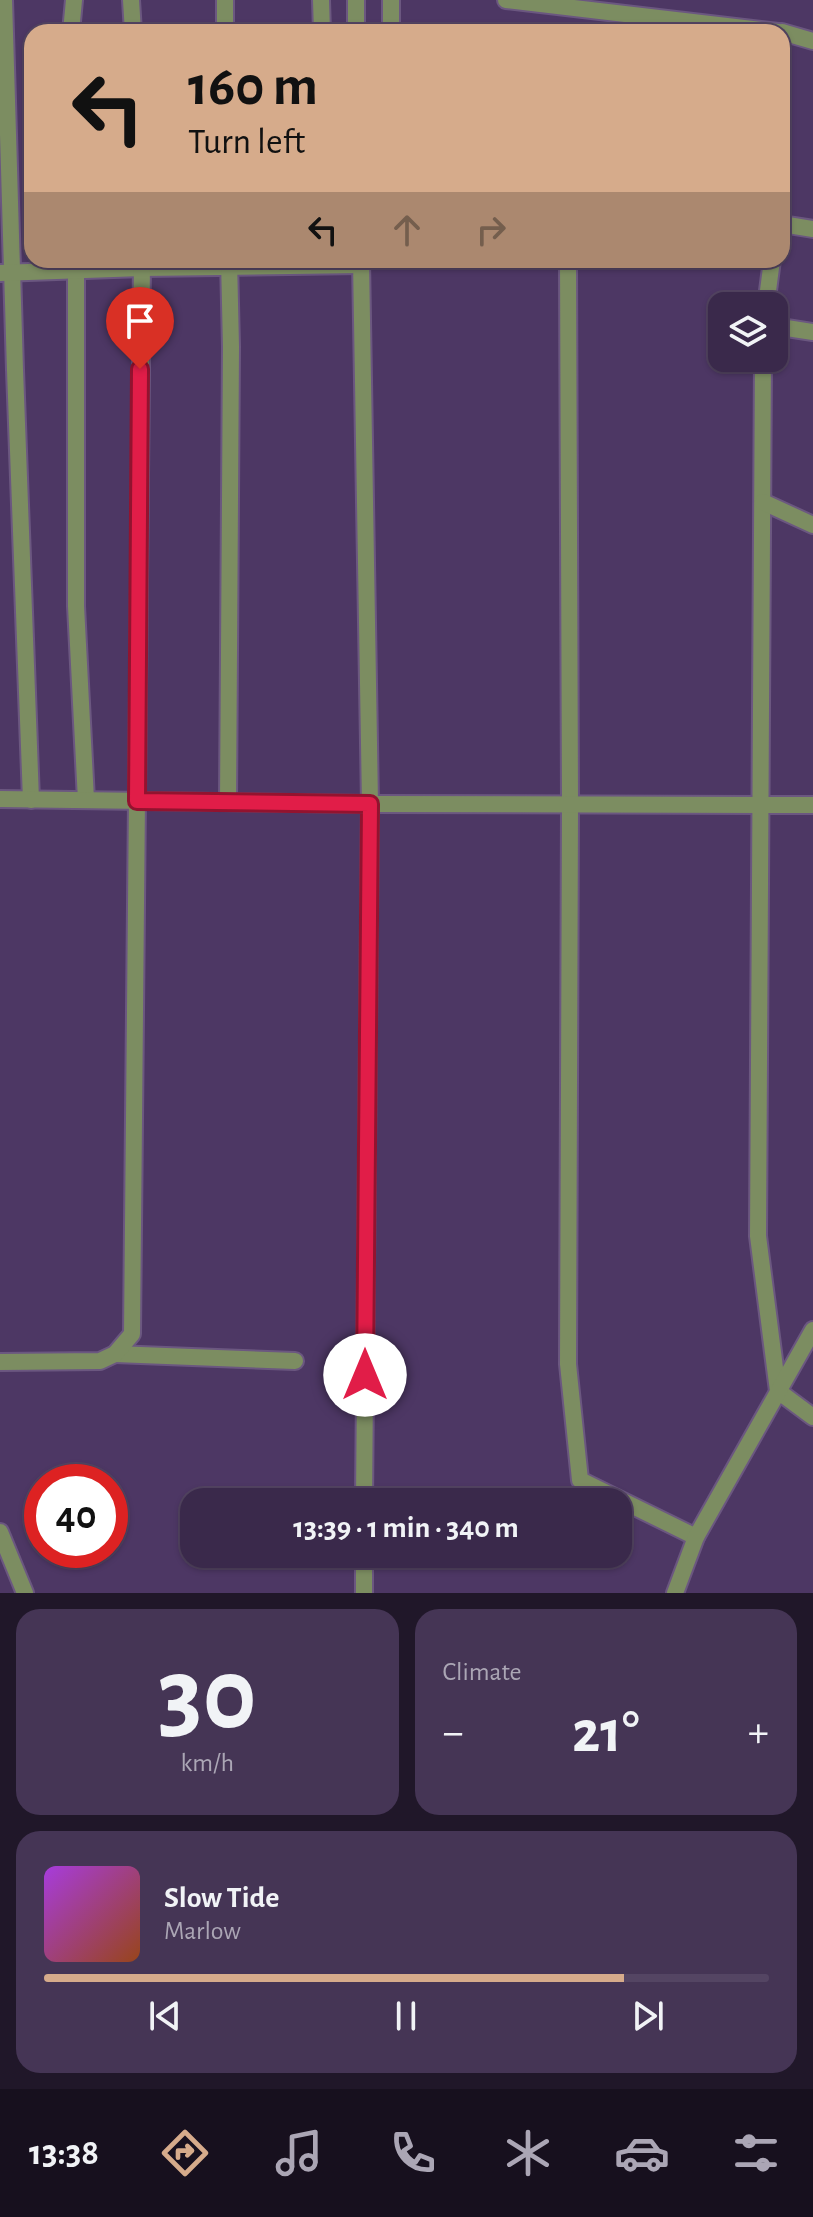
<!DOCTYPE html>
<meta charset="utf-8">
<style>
body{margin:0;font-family:"Alegreya Sans",sans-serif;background:#453555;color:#f1f3f6;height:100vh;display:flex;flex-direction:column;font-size:30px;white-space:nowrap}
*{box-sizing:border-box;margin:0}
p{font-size:26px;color:#aba6b5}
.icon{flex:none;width:44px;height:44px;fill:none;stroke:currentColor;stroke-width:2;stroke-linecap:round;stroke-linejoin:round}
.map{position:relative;height:1593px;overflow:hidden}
.sheet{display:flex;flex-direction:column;gap:16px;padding:16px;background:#201729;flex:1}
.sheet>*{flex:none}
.hud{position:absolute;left:24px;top:24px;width:766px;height:244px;border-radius:24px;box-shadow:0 2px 6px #0004,0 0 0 2px #544563;background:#d6ab8b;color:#111;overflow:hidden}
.buttons{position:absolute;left:708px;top:292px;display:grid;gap:16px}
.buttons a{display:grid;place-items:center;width:80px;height:80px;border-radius:16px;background:#3a294b;box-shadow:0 2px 6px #0004,0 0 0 2px #544563;font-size:40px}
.speed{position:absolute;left:24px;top:1464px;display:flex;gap:16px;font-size:40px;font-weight:700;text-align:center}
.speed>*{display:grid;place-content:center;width:104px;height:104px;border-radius:50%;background:#3a294b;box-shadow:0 2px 6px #0004,0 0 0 2px #544563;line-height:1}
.speed .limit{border:12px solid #d22;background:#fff;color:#111}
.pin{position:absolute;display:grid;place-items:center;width:68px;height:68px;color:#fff;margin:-82px -34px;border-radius:50% 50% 50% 0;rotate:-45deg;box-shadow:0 0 8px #0007}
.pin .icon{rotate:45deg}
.me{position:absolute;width:88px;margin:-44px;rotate:0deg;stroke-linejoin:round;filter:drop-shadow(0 0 6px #0008)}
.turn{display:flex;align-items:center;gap:28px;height:168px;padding:0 32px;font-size:36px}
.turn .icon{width:104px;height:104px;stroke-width:2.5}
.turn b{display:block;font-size:56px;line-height:68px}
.lanes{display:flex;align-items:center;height:76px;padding:0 32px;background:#0003;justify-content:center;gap:40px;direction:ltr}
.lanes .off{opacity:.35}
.big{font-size:60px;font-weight:600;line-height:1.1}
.sheet .widget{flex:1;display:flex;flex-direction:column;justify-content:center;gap:12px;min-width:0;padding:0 28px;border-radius:24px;background:#453555}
.sheet .dial{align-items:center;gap:0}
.dial b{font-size:104px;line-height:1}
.song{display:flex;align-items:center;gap:24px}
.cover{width:96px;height:96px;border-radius:12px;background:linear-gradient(135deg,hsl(280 70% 55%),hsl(20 70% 35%))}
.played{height:8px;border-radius:4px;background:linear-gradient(90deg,#d6ab8b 80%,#544563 80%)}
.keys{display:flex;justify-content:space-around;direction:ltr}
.heat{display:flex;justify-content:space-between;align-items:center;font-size:44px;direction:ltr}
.sheet .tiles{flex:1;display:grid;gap:16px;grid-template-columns:1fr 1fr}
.widget:last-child{grid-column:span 2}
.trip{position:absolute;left:180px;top:1488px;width:452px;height:80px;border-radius:24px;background:#3a294b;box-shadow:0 2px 6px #0004,0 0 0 2px #544563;font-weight:600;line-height:80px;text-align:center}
.tab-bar{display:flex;height:128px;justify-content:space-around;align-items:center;background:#17101e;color:#aba6b5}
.tab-bar .icon{width:56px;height:56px}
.tab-bar .selected{color:#d6ab8b}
.tab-bar b{font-size:36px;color:#f1f3f6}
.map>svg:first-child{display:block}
</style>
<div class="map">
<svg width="813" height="1593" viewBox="0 0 813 1593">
<rect width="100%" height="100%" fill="#4d3764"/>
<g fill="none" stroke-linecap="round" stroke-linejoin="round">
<!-- minor casing -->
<g stroke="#6b5780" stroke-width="20">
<g id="minor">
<polyline points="4,0 15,370 31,800"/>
<polyline points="131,0 133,32"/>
<polyline points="225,0 225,32"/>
<polyline points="321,0 322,32"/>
<polyline points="506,0 778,32"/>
<polyline points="71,32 74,0"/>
<polyline points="391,32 391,0"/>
<polyline points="782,32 813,41"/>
<polyline points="782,224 813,229"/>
<polyline points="76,260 76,606 86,800"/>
<polyline points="568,260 570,805 568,1364 580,1480 696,1537"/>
<polyline points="0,273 142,268 361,265"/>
<polyline points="766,306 772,260"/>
<polyline points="774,326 813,332"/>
<polyline points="763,358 758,1236 778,1391 813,1417"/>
<polyline points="763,502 813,525"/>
<polyline points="0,799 370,804 813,805"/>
<polyline points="228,802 231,347 229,260"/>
<polyline points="115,1354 295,1361"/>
<polyline points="0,1362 100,1361 115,1354 132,1334 142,260"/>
<polyline points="0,1532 25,1593"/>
<polyline points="675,1593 696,1537 813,1330"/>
</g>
</g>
<!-- tertiary casing -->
<g stroke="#6b5780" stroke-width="20">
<g id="tertiary">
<polyline points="356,0 356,32"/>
<polyline points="361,260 370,804 364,1502"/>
<polyline points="364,1593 364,1554"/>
</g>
</g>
<!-- minor -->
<use href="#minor" stroke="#7c8d61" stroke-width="16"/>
<!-- tertiary -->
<use href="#tertiary" stroke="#7c8d61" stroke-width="16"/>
</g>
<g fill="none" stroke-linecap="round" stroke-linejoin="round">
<!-- route casing -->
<g stroke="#92132f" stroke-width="20">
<polyline id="route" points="140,369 137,801 370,804 365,1375"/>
</g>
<!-- route -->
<use href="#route" stroke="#e11d48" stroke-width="14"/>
</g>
</svg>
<div class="buttons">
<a><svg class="icon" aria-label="layers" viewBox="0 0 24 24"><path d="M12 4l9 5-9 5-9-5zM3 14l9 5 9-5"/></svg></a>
</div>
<div class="speed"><div class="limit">40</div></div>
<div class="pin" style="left:140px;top:369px;background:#d93025"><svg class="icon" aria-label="arrive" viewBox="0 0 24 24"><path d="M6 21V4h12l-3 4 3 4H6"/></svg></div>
<svg class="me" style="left:365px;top:1375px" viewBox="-20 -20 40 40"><circle r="19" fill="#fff"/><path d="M0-13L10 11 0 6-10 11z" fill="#e11d48"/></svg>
<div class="trip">13:39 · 1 min · 340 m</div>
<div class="hud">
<div class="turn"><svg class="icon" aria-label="left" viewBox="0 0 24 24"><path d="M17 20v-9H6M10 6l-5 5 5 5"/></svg><div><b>160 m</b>Turn left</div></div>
<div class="lanes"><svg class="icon" aria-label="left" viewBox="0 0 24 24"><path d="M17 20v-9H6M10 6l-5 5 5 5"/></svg><svg class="icon off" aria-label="ahead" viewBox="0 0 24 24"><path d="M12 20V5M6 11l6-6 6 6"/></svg><svg class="icon off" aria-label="right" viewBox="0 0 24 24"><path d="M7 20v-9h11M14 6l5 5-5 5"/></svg></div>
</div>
</div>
<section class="sheet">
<div class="tiles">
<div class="widget dial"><b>30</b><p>km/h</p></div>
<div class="widget"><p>Climate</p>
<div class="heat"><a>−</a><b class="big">21°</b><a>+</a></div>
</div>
<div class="widget">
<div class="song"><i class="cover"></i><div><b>Slow Tide</b><p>Marlow</p></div></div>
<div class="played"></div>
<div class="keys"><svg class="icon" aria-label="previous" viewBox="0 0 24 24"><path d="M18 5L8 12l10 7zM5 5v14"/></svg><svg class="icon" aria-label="pause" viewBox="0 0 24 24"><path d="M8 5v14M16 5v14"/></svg><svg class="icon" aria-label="next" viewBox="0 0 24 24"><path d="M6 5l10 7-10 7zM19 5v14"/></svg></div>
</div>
</div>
</section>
<nav class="tab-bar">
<b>13:38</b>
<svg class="icon selected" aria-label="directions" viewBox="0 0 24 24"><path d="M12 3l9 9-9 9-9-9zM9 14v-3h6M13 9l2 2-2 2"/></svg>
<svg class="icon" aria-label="music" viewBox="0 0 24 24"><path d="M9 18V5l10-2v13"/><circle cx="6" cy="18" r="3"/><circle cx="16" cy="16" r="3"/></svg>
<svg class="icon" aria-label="phone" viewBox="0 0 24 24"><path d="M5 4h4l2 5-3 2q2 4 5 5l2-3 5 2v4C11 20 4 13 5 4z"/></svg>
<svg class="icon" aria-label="climate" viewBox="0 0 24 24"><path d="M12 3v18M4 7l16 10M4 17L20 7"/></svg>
<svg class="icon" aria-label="car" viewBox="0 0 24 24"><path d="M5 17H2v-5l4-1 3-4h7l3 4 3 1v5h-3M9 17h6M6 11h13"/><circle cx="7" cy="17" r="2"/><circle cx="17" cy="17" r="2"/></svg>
<svg class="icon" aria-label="filters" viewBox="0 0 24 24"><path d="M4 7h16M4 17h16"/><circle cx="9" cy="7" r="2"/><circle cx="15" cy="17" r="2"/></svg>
</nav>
